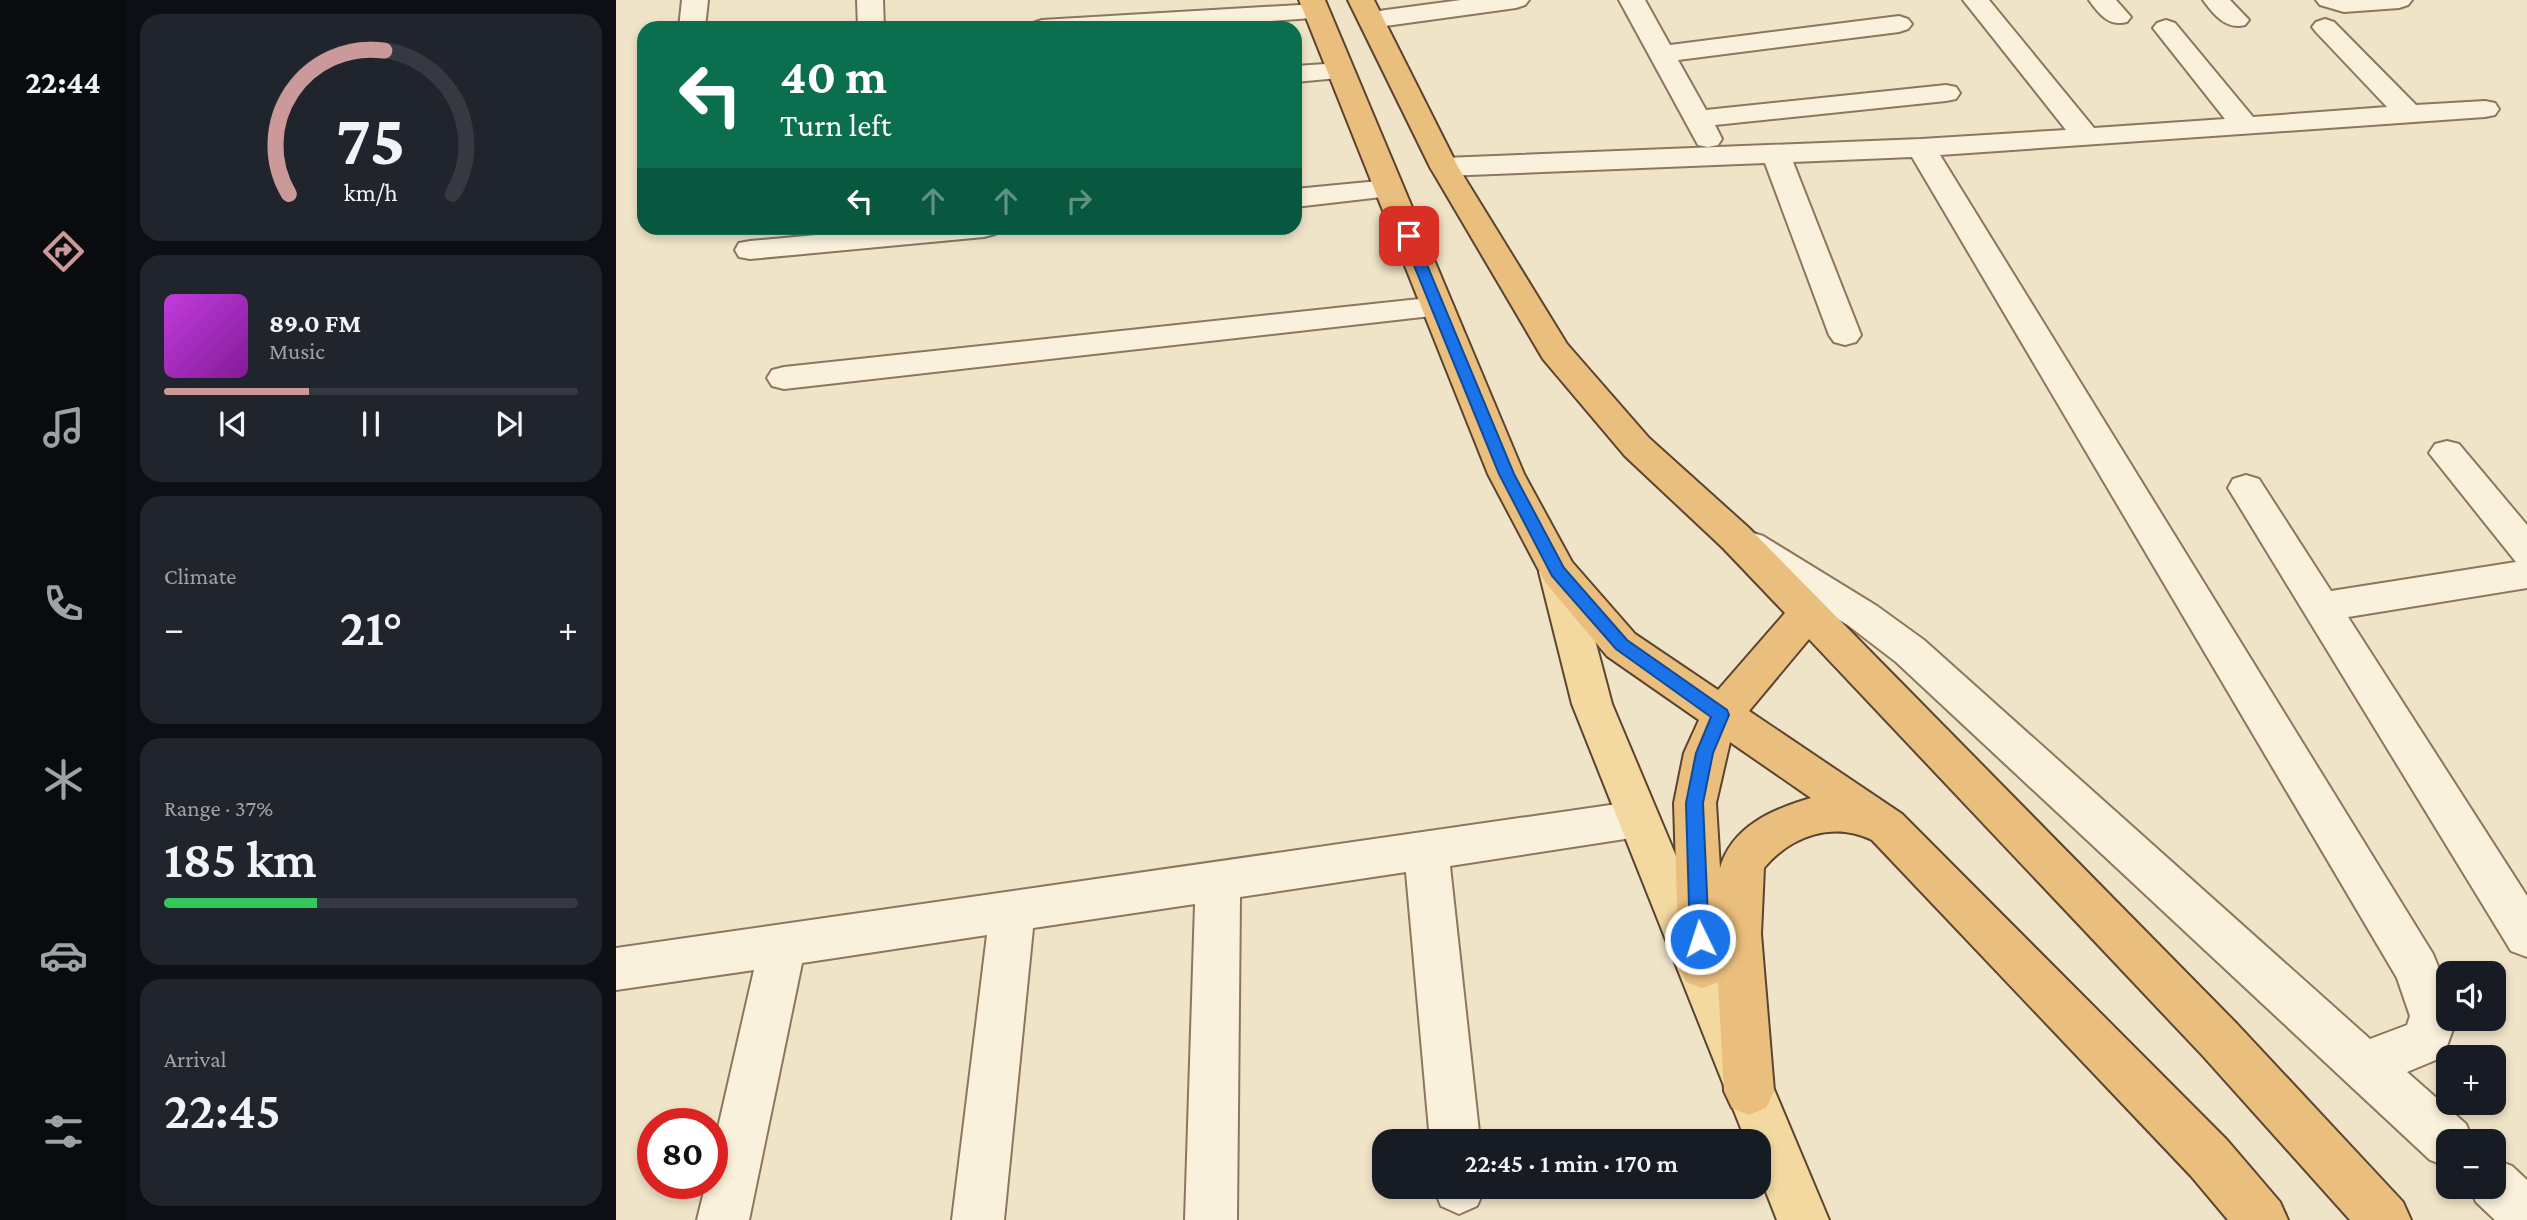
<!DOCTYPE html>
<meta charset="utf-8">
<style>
body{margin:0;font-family:"Crimson Pro",serif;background:#20242c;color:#f1f3f6;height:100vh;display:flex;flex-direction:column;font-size:26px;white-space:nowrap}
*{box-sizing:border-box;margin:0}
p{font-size:23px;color:#9ea1a6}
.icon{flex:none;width:38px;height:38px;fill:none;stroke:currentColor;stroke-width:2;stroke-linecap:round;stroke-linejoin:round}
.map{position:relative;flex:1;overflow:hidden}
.sheet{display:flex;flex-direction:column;gap:14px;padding:14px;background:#0d0f14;width:490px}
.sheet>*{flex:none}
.hud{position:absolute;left:21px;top:21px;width:665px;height:214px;border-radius:21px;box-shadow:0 4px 10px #0003;background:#0b6e4f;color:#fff;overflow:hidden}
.tools{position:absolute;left:1820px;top:961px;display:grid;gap:14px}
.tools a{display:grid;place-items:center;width:70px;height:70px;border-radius:14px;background:#171b24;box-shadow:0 4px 10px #0003;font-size:35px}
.speed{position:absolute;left:21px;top:1108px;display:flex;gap:14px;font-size:35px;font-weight:700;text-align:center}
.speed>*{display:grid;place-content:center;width:91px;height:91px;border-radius:50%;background:#171b24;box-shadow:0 4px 10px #0003;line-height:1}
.speed .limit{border:10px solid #d22;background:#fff;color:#111}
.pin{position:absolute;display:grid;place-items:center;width:60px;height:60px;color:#fff;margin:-30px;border-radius:14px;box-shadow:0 4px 10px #0006}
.me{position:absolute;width:77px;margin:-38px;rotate:356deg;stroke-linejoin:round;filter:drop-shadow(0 0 5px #0008)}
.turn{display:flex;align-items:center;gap:24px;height:147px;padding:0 28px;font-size:32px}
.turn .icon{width:91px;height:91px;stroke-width:2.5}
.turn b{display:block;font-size:49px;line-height:60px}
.lanes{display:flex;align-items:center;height:66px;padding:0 28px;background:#0003;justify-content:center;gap:35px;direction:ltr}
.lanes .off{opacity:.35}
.big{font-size:52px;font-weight:600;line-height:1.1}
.sheet .widget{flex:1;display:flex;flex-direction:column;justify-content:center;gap:10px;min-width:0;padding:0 24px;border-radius:21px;background:#20242c}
.sheet .dial{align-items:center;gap:0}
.dial svg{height:182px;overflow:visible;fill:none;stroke:#363941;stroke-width:7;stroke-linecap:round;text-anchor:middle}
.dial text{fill:#f1f3f6;stroke:none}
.song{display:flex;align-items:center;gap:21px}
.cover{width:84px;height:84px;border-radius:10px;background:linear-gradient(135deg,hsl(290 70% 55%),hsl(290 70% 35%))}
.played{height:7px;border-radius:4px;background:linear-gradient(90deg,#cc999b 35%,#363941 35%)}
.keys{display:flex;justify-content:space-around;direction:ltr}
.heat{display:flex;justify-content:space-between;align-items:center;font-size:38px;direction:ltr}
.charge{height:10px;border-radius:5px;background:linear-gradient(90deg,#34c759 37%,#363941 0)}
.trip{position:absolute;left:756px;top:1129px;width:399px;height:70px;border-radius:21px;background:#171b24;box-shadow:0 4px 10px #0003;font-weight:600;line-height:70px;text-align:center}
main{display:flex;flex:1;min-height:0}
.dock{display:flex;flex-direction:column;width:126px;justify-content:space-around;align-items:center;background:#090b0e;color:#9ea1a6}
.dock .icon{width:49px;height:49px}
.dock .selected{color:#cc999b}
.dock b{font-size:32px;color:#f1f3f6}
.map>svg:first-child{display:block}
</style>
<main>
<nav class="dock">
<b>22:44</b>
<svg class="icon selected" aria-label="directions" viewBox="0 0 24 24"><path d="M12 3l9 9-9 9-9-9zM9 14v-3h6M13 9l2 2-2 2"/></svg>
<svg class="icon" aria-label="music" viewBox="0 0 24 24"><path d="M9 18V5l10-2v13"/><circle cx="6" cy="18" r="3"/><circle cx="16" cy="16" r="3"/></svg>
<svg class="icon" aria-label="phone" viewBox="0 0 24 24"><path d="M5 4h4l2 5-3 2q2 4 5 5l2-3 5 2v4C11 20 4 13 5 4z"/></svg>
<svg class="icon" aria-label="climate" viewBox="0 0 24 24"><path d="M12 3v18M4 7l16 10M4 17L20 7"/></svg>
<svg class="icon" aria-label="car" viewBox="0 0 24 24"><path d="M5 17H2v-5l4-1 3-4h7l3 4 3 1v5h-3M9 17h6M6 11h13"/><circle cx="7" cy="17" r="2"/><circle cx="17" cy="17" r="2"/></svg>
<svg class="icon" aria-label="filters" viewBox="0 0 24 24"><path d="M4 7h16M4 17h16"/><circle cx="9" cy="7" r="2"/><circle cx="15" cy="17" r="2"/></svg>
</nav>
<section class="sheet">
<div class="widget dial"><svg viewBox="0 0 100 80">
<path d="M14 69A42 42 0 1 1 86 69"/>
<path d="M14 69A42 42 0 0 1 56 6" stroke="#cc999b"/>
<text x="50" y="56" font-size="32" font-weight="700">75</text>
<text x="50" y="72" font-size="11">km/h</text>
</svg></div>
<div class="widget">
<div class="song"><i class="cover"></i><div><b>89.0 FM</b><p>Music</p></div></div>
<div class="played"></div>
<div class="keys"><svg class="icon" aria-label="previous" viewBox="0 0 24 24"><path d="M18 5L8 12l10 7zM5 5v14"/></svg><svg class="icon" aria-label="pause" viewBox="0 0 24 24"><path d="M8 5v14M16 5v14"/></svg><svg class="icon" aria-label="next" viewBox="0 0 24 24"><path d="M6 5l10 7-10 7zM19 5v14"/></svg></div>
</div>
<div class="widget"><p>Climate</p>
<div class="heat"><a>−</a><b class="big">21°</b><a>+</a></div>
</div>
<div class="widget"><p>Range · 37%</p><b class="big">185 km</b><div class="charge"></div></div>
<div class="widget"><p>Arrival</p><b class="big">22:45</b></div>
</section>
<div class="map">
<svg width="1911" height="1220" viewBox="0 0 1911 1220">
<rect width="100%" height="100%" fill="#f0e4c8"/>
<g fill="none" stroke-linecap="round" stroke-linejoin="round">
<!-- minor casing -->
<g stroke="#8d765c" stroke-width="4">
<g id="minor">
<polygon points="66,0 92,0 89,28 63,28"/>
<polygon points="241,0 267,0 268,28 242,28"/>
<polygon points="845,0 913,0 909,5 900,8 755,28 746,25 742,20 746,15 755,12"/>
<polygon points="1003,0 1029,0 1054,45 1283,16 1292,19 1296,24 1292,29 1283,32 1062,60 1090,110 1330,85 1340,87 1344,93 1340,99 1330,101 1099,125 1106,139 1102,145 1092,147 1082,145"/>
<polygon points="1347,0 1373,0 1478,128 1609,119 1537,28 1541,23 1550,20 1559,23 1637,117 1771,107 1700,32 1696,27 1700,22 1709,19 1718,22 1800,105 1869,101 1879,103 1883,109 1879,115 1869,117 1324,155 1817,954 1832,991 1832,1018 1841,1018 1827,1057 1791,1072 1850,1124 1857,1141 1832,1141 1832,1167 1814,1160 1280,662 1233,626 1121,556 1115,546 1121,536 1134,532 1147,536 1261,606 1308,640 1754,1039 1791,1025 1794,1016 1781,978 1296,157 1177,162 1245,335 1240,342 1229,345 1218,342 1213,335 1149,163 828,176 818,173 814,167 818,161 828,158 1305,139 1450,130"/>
<path d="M1473 0H1500L1515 17 1511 22C1493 27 1483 14 1473 0Z"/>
<path d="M1587 0H1614L1633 20 1629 25C1610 30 1598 15 1587 0Z"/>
<polygon points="1700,0 1796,0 1792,5 1783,8 1728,12 1704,5"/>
<polygon points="701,4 710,7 714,12 710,17 558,28 413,28 417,23 426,20"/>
<polygon points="725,63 734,65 738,71 734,77 679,82 679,66"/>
<polygon points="773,180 783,183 788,189 783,195 679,207 679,189"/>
<polygon points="276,228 383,228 379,234 368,237 134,259 123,257 119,250 123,243 134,241"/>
<polygon points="822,297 833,300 838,307 833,314 168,389 156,386 151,378 156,370 168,367"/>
<polygon points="1831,441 1843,444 1911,525 1911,588 1732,617 1911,896 1911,957 1895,951 1612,488 1617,479 1630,475 1643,479 1715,591 1900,562 1813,453 1819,444"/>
<polygon points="1022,801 1037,806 1044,819 1037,832 1022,837 834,866 864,1141 814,1141 790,872 624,897 621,1220 569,1220 579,904 417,928 388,1220 336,1220 371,935 186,963 133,1220 81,1220 90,1183 96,1183 96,1154 138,970 0,990 0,948"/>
<polygon points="1878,1159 1896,1166 1911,1180 1911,1220 1879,1220 1860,1202 1853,1186 1878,1186"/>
<polygon points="817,1186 869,1186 869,1188 861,1206 843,1214 825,1206"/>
</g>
</g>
<!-- primary casing -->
<g stroke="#5b4430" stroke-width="4">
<polygon id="primary" points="942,558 955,562 961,572 996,704 1213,1220 1161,1220 1143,1174 1143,1141 1130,1141 956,704 923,572 929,562"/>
</g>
<!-- trunk casing -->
<g stroke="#5b4430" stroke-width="4">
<path id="trunk" d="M683 0H709L908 474 956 562 1019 634 1102 690 1169 613 1107 548 1009 456 927 359 814 167 732 0H758L842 167 951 344 1033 438 1133 528 1621 1024 1787 1202 1795 1220H1734L1587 1056 1193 639 1133 711 1286 814 1611 1140 1664 1202 1672 1220H1612L1575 1176 1256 840C1216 821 1175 836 1148 868L1145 934 1158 1091 1150 1108 1133 1115 1116 1108 1108 1091 1102 982 1086 988 1070 982 1063 967 1058 803 1068 753 1083 720 991 656 929 582 872 474ZM1114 742 1195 798C1157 809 1116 826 1104 868L1100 803Z"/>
</g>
<!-- minor -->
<use href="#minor" fill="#faf1dc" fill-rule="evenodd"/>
<!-- primary -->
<use href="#primary" fill="#f3d9a0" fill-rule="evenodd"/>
<!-- trunk -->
<use href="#trunk" fill="#eabe7c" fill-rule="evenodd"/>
</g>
<!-- route -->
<polygon fill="#1a73e8" stroke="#114b97" stroke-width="2" points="793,232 799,236 898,474 948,568 1011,640 1111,710 1113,715 1097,753 1087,803 1093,939 1091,945 1084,948 1077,945 1074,939 1070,803 1080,753 1095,717 1000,649 936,576 883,474 786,236"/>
</svg>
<div class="tools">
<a><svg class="icon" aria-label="sound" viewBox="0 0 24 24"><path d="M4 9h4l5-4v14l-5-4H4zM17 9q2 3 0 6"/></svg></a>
<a>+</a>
<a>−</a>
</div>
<div class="speed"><div class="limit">80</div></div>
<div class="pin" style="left:793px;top:236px;background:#d93025"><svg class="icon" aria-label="arrive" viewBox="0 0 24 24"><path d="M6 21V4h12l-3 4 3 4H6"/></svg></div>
<svg class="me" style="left:1084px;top:939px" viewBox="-20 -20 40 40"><circle r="17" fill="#1a73e8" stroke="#fff" stroke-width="3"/><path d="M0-11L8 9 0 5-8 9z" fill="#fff"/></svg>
<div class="trip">22:45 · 1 min · 170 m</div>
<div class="hud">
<div class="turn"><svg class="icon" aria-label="left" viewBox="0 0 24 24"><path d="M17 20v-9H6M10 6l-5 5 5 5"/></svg><div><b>40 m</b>Turn left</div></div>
<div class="lanes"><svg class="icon" aria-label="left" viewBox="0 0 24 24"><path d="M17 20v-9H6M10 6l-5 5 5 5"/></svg><svg class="icon off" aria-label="ahead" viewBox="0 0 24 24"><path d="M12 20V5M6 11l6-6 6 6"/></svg><svg class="icon off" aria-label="ahead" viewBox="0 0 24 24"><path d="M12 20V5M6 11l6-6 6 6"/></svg><svg class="icon off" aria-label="right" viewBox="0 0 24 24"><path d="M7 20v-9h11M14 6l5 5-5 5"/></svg></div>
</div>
</div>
</main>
